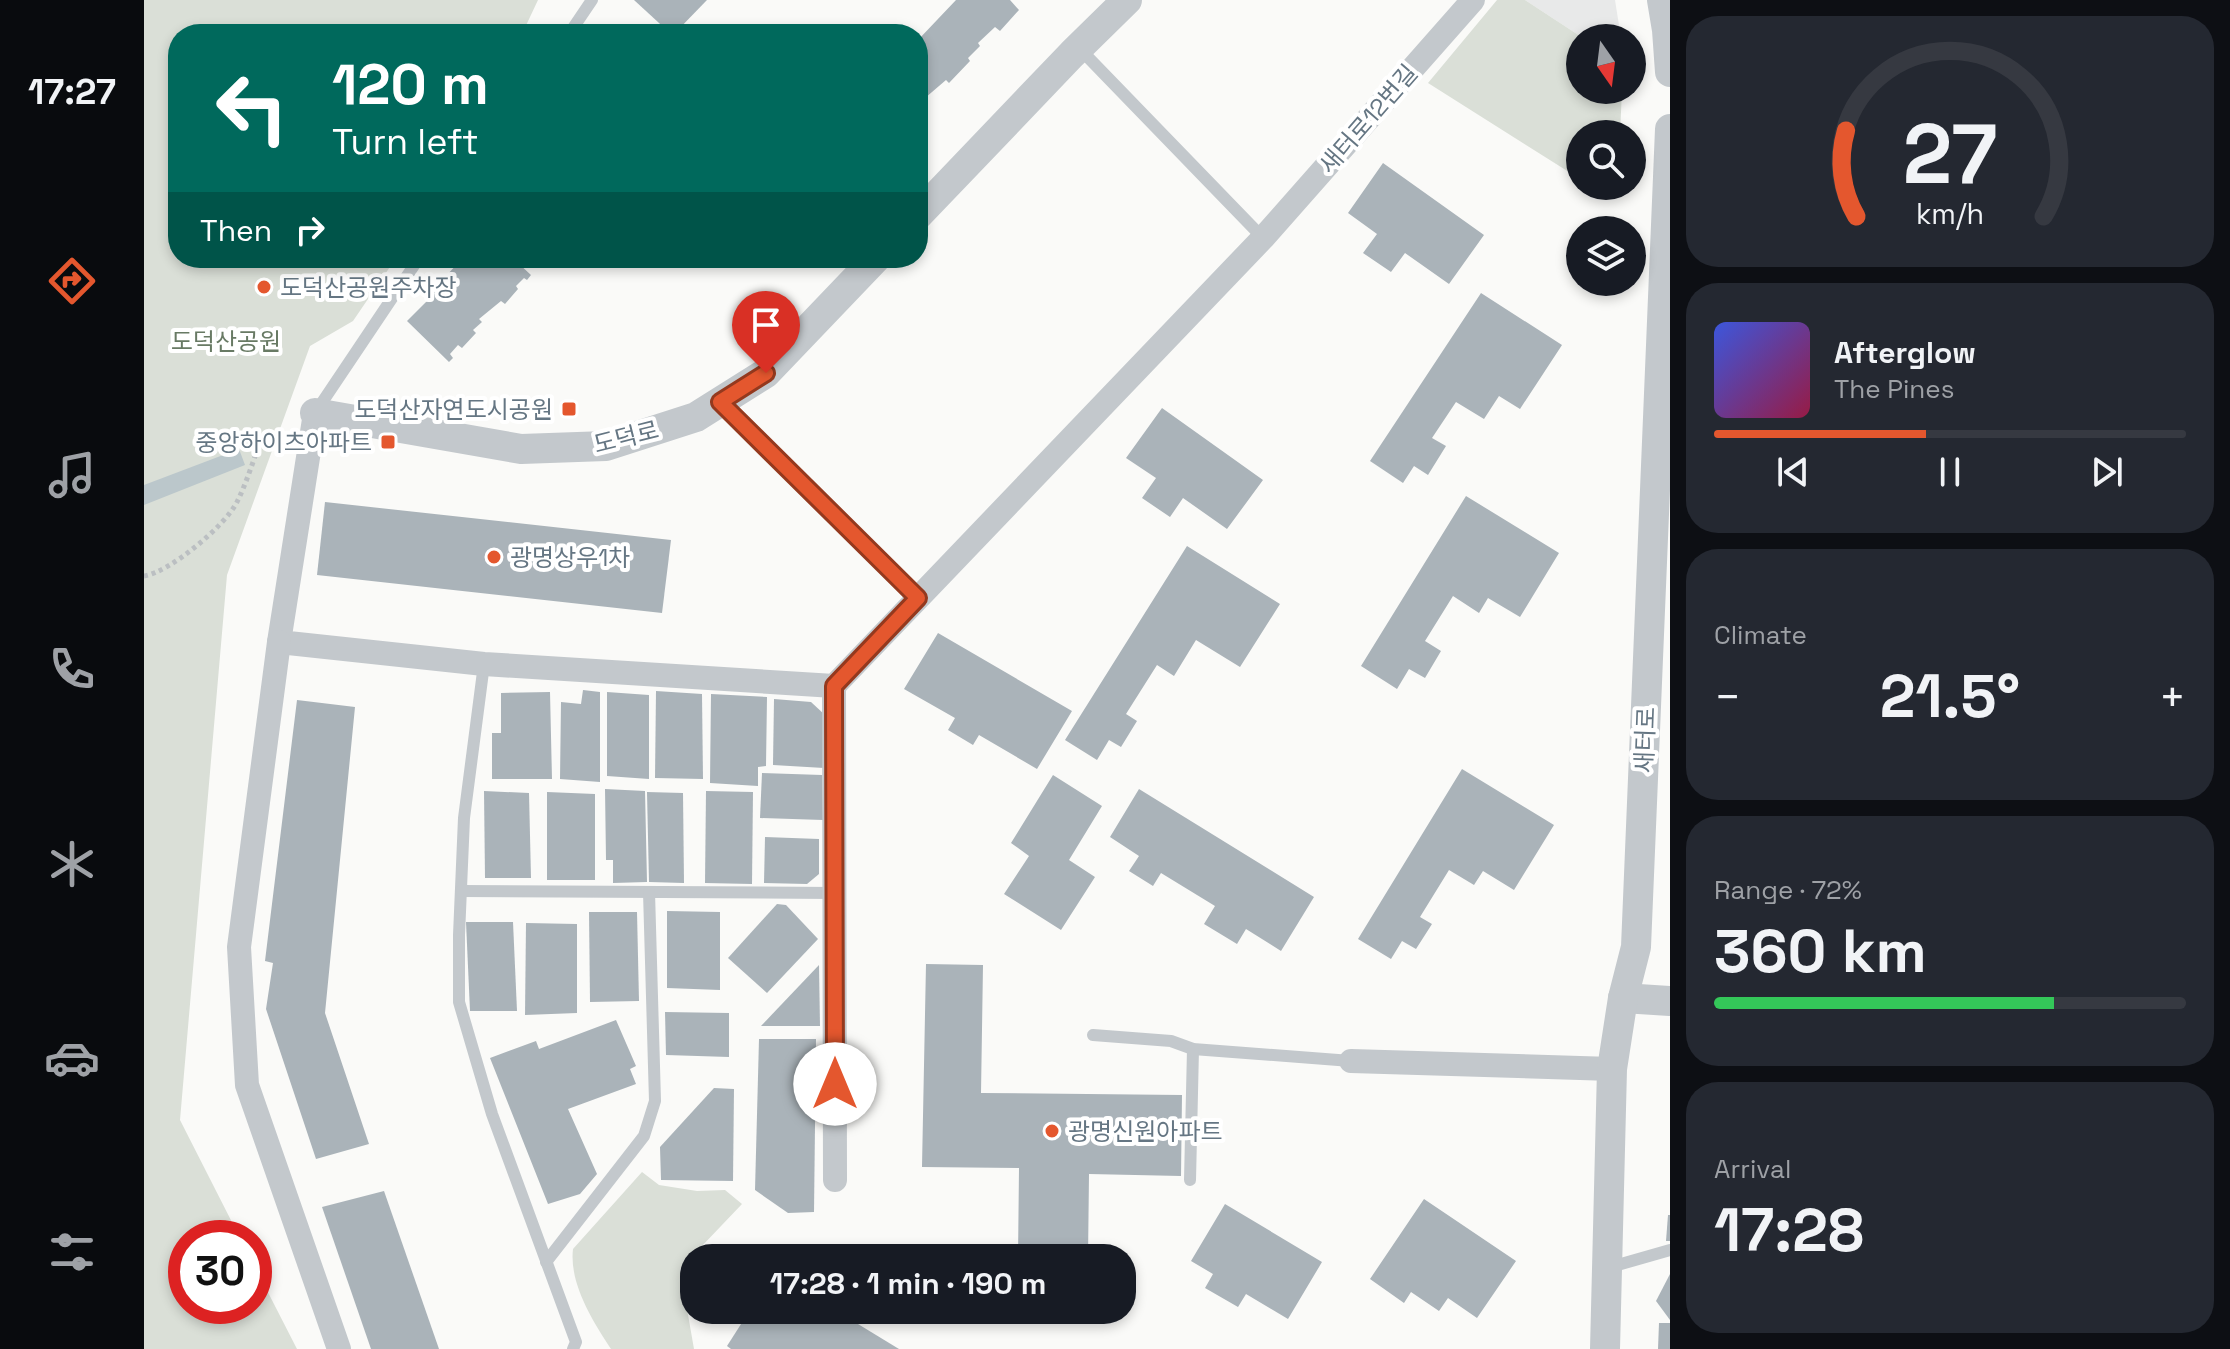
<!DOCTYPE html>
<meta charset="utf-8">
<style>
body{margin:0;font-family:"Space Grotesk","Noto Sans KR",sans-serif;background:#242831;color:#f1f3f6;height:100vh;display:flex;flex-direction:column;font-size:30px;white-space:nowrap}
*{box-sizing:border-box;margin:0}
p{font-size:26px;color:#9ea1a6}
.icon{flex:none;width:44px;height:44px;fill:none;stroke:currentColor;stroke-width:2;stroke-linecap:round;stroke-linejoin:round}
.map{position:relative;flex:1;overflow:hidden}
.details{display:flex;flex-direction:column;gap:16px;padding:16px;background:#0d0f14;width:560px}
.details>*{flex:none}
.hud{position:absolute;left:24px;top:24px;width:760px;height:244px;border-radius:32px;box-shadow:0 4px 12px #0003;background:#00695c;color:#fff;overflow:hidden}
.needle{width:52px;rotate:166deg}
.controls{position:absolute;left:1422px;top:24px;display:grid;gap:16px}
.controls a{display:grid;place-items:center;width:80px;height:80px;border-radius:50%;background:#171b24;box-shadow:0 4px 12px #0003;font-size:40px}
.speed{position:absolute;left:24px;top:1220px;display:flex;gap:16px;font-size:40px;font-weight:700;text-align:center}
.speed>*{display:grid;place-content:center;width:104px;height:104px;border-radius:50%;background:#171b24;box-shadow:0 4px 12px #0003;line-height:1}
.speed .limit{border:12px solid #d22;background:#fff;color:#111}
.pin{position:absolute;display:grid;place-items:center;width:68px;height:68px;color:#fff;margin:-82px -34px;border-radius:50% 50% 50% 0;rotate:-45deg;box-shadow:0 0 8px #0007}
.pin .icon{rotate:45deg}
.me{position:absolute;width:88px;margin:-44px;rotate:0deg;stroke-linejoin:round;filter:drop-shadow(0 0 6px #0008)}
.turn{display:flex;align-items:center;gap:28px;height:168px;padding:0 32px;font-size:36px}
.turn .icon{width:104px;height:104px;stroke-width:2.5}
.turn b{display:block;font-size:56px;line-height:68px}
.then{display:flex;align-items:center;height:76px;padding:0 32px;background:#0003;gap:16px;font-size:30px}
.big{font-size:60px;font-weight:800;line-height:1.1}
.details .card{flex:1;display:flex;flex-direction:column;justify-content:center;gap:12px;min-width:0;padding:0 28px;border-radius:32px;background:#242831}
.details .dial{align-items:center;gap:0}
.dial svg{height:208px;overflow:visible;fill:none;stroke:#363941;stroke-width:7;stroke-linecap:round;text-anchor:middle}
.dial text{fill:#f1f3f6;stroke:none}
.song{display:flex;align-items:center;gap:24px}
.cover{width:96px;height:96px;border-radius:12px;background:linear-gradient(135deg,hsl(230 70% 55%),hsl(340 70% 35%))}
.played{height:8px;border-radius:4px;background:linear-gradient(90deg,#e4572e 45%,#363941 45%)}
.keys{display:flex;justify-content:space-around;direction:ltr}
.heat{display:flex;justify-content:space-between;align-items:center;font-size:44px;direction:ltr}
.charge{height:12px;border-radius:6px;background:linear-gradient(90deg,#34c759 72%,#363941 0)}
.trip{position:absolute;left:536px;top:1244px;width:456px;height:80px;border-radius:32px;background:#171b24;box-shadow:0 4px 12px #0003;font-weight:800;line-height:80px;text-align:center}
main{display:flex;flex:1;min-height:0}
.tabs{display:flex;flex-direction:column;width:144px;justify-content:space-around;align-items:center;background:#090b0e;color:#9ea1a6}
.tabs .icon{width:56px;height:56px}
.tabs .on{color:#e4572e}
.tabs b{font-size:36px;color:#f1f3f6}
.map>svg:first-child{display:block}
</style>
<main>
<nav class="tabs">
<b>17:27</b>
<svg class="icon on" aria-label="directions" viewBox="0 0 24 24"><path d="M12 3l9 9-9 9-9-9zM9 14v-3h6M13 9l2 2-2 2"/></svg>
<svg class="icon" aria-label="music" viewBox="0 0 24 24"><path d="M9 18V5l10-2v13"/><circle cx="6" cy="18" r="3"/><circle cx="16" cy="16" r="3"/></svg>
<svg class="icon" aria-label="phone" viewBox="0 0 24 24"><path d="M5 4h4l2 5-3 2q2 4 5 5l2-3 5 2v4C11 20 4 13 5 4z"/></svg>
<svg class="icon" aria-label="climate" viewBox="0 0 24 24"><path d="M12 3v18M4 7l16 10M4 17L20 7"/></svg>
<svg class="icon" aria-label="car" viewBox="0 0 24 24"><path d="M5 17H2v-5l4-1 3-4h7l3 4 3 1v5h-3M9 17h6M6 11h13"/><circle cx="7" cy="17" r="2"/><circle cx="17" cy="17" r="2"/></svg>
<svg class="icon" aria-label="filters" viewBox="0 0 24 24"><path d="M4 7h16M4 17h16"/><circle cx="9" cy="7" r="2"/><circle cx="15" cy="17" r="2"/></svg>
</nav>
<div class="map">
<svg width="1526" height="1349" viewBox="0 0 1526 1349">
<rect width="100%" height="100%" fill="#fafaf8"/>
<!-- built -->
<polygon fill="#e8e9e9" points="1381,0 1471,0 1477,38 1439,38"/>
<!-- green -->
<g fill="#dadfd7">
<polygon points="0,0 394,0 378,34 34,34 34,258 252,258 209,321 166,346 83,575 36,1120 96,1238 42,1238 42,1306 110,1306 110,1265 153,1349 0,1349"/>
<polygon points="1353,0 1381,0 1439,38 1436,38 1436,90 1478,90 1476,134 1436,134 1436,179 1284,83"/>
<path d="M498 1172 515 1185 553 1191 581 1190 598 1204 536 1269 550 1349H467C448 1320 425 1283 429 1249Z"/>
</g>
<!-- water -->
<polygon fill="#bbc7cb" points="95,449 101,465 0,505 0,485"/>
<!-- building -->
<g fill="#aab3b9">
<polygon points="490,0 563,0 530,34 527,34"/>
<polygon points="812,0 866,0 875,10 856,31 851,27 834,43 836,46 824,58 826,61 805,83 802,80 774,104 774,40"/>
<polygon points="1239,163 1340,235 1305,284 1261,253 1247,272 1219,253 1233,234 1204,213"/>
<polygon points="324,258 378,258 374,263 387,275 383,280 380,278 372,286 374,289 361,304 357,301 335,319 338,322 329,330 332,333 318,348 314,345 306,354 309,358 305,362 263,321 291,293 288,291 315,262 318,264"/>
<polygon points="1337,293 1418,345 1376,409 1355,396 1340,419 1312,402 1288,438 1302,446 1284,475 1270,466 1259,483 1226,461"/>
<polygon points="1018,408 1119,480 1083,529 1039,498 1026,517 998,498 1012,478 982,458"/>
<polygon points="1322,496 1415,553 1376,617 1344,598 1335,613 1309,596 1281,641 1297,651 1281,678 1265,669 1253,689 1217,666"/>
<polygon points="181,502 527,540 518,613 173,575"/>
<polygon points="1043,546 1136,604 1096,667 1052,640 1030,676 1013,665 982,714 993,721 977,747 965,740 953,760 921,740"/>
<polygon points="794,633 928,711 893,769 835,735 829,745 804,730 811,718 760,689"/>
<polygon points="439,690 456,692 456,782 416,779 417,702 437,704"/>
<polygon points="512,691 558,694 559,779 511,778"/>
<polygon points="406,692 408,779 348,779 348,733 357,733 357,693"/>
<polygon points="463,692 505,695 505,779 463,776"/>
<polygon points="567,694 623,697 622,766 614,767 614,786 566,783"/>
<polygon points="630,699 667,702 681,715 680,768 629,765"/>
<polygon points="153,700 211,707 181,1013 225,1144 172,1159 122,1009 129,963 121,961"/>
<polygon points="1318,769 1410,825 1370,890 1339,871 1330,885 1305,870 1276,917 1288,924 1272,949 1258,941 1247,959 1214,939"/>
<polygon points="618,773 678,775 679,820 616,818"/>
<polygon points="909,775 958,806 925,860 951,877 917,930 860,894 885,856 867,843"/>
<polygon points="461,789 501,791 503,882 469,883 469,860 462,860"/>
<polygon points="995,789 1170,897 1137,951 1102,929 1093,944 1060,924 1071,906 1017,873 1009,886 985,871 995,856 966,837"/>
<polygon points="340,791 385,793 387,878 341,878"/>
<polygon points="562,791 609,792 608,884 561,883"/>
<polygon points="403,792 451,794 451,880 403,880"/>
<polygon points="503,792 539,793 540,883 505,882"/>
<polygon points="621,837 675,839 675,874 663,884 620,883"/>
<polygon points="633,904 642,905 674,939 623,993 584,958"/>
<polygon points="523,911 576,912 576,990 523,988"/>
<polygon points="445,912 493,912 495,1001 446,1002"/>
<polygon points="322,922 369,922 373,1011 326,1011"/>
<polygon points="382,923 433,924 433,1013 381,1015"/>
<polygon points="782,964 839,965 837,1093 1038,1095 1037,1176 945,1174 944,1258 874,1258 875,1168 778,1167"/>
<polygon points="675,965 676,1026 617,1026"/>
<polygon points="521,1012 585,1013 585,1057 522,1055"/>
<polygon points="472,1020 492,1066 486,1069 492,1084 424,1109 453,1174 436,1194 404,1204 346,1058 392,1041 395,1049"/>
<polygon points="615,1039 672,1039 670,1212 644,1213 611,1190"/>
<polygon points="570,1088 590,1089 589,1181 517,1180 516,1147"/>
<polygon points="240,1191 295,1349 227,1349 178,1207"/>
<polygon points="1280,1199 1372,1261 1333,1318 1304,1298 1295,1311 1267,1292 1260,1303 1226,1279"/>
<polygon points="1081,1204 1178,1262 1144,1319 1102,1294 1094,1307 1061,1288 1069,1274 1047,1261"/>
<polygon points="1524,1215 1526,1215 1526,1241 1522,1241"/>
<polygon points="1526,1274 1526,1320 1512,1301"/>
<polygon points="606,1310 691,1310 755,1349 587,1349 583,1346"/>
<polygon points="1515,1323 1526,1323 1526,1349 1514,1349"/>
</g>
<g fill="none" stroke-linecap="round" stroke-linejoin="round">
<!-- path -->
<path stroke="#bbbfc2" stroke-width="5" stroke-dasharray="4 4" stroke-linecap="butt" d="M0 576C26 572 81 526 93 502 103 482 110 458 118 437L141 438"/>
<!-- service -->
<g stroke="#c3c8cc" stroke-width="12">
<polyline points="425,34 448,0"/>
<polyline points="935,48 1119,238"/>
<polyline points="577,403 774,598"/>
<polyline points="173,410 275,258"/>
<polyline points="340,664 320,818 315,935 315,1002 348,1114 432,1342 429,1349"/>
<polyline points="317,891 690,893"/>
<polyline points="949,1035 1027,1041 1049,1049 1207,1061"/>
<polyline points="1046,1180 1049,1049"/>
<polyline points="402,1262 500,1136 511,1101 505,892"/>
<polyline points="1463,1268 1526,1250"/>
</g>
<!-- minor -->
<g stroke="#c3c8cc" stroke-width="24">
<polyline points="171,413 135,642 340,664 690,686 1119,238 1329,0"/>
<polyline points="135,642 95,947 103,1085 195,1349"/>
<polyline points="690,686 691,1180"/>
<polyline points="1207,1061 1468,1069"/>
</g>
<!-- tertiary -->
<g stroke="#c3c8cc" stroke-width="30">
<polyline points="1518,0 1523,30 1526,72"/>
<polyline points="774,215 928,54 983,0"/>
<polyline points="171,413 377,449 462,446 552,417 622,373 732,258"/>
<polyline points="1479,998 1526,1001"/>
<polyline points="1461,1349 1468,1069 1479,998 1492,947 1526,129"/>
</g>
</g>
<g fill="none" stroke-linecap="round" stroke-linejoin="round">
<!-- route casing -->
<g stroke="#94391e" stroke-width="20">
<polyline id="route" points="622,373 576,402 774,598 690,686 691,1084"/>
</g>
<!-- route -->
<use href="#route" stroke="#e4572e" stroke-width="14"/>
</g>
<!-- markers -->
<g fill="#e4572e" stroke="#fff" stroke-width="3">
<circle cx="120" cy="287" r="8"/>
<rect x="417" y="401" width="16" height="16" rx="4"/>
<rect x="236" y="434" width="16" height="16" rx="4"/>
<circle cx="350" cy="557" r="8"/>
<circle cx="908" cy="1131" r="8"/>
</g>
<g text-anchor="middle" dominant-baseline="central" stroke-width="8" stroke-linejoin="round" paint-order="stroke">
<!-- street labels -->
<g font-size="24" fill="#657683" stroke="#fff">
<text transform="translate(1224 119) rotate(-49)">새터로12번길</text>
<text transform="translate(482 437) rotate(-14)">도덕로</text>
<text transform="translate(1501 740) rotate(-88)">새터로</text>
</g>
<!-- poi labels -->
<g font-size="24" fill="#657683" stroke="#fff" text-anchor="start">
<text x="136" y="287">도덕산공원주차장</text>
<text x="409" y="409" text-anchor="end">도덕산자연도시공원</text>
<text x="228" y="442" text-anchor="end">중앙하이츠아파트</text>
<text x="366" y="557">광명상우1차</text>
<text x="924" y="1131">광명신원아파트</text>
</g>
<!-- park labels -->
<g font-size="24" fill="#687a64" stroke="#fff">
<text x="82" y="341">도덕산공원</text>
</g>
</g>
</svg>
<div class="controls">
<a><svg class="needle" viewBox="-14 -14 28 28"><path d="M0-13l5 13h-10z" fill="#e53935"/><path d="M0 13l5-13h-10z" fill="#9ea1a6"/></svg></a>
<a><svg class="icon" aria-label="search" viewBox="0 0 24 24"><circle cx="10" cy="10" r="6"/><path d="M15 15l6 6"/></svg></a>
<a><svg class="icon" aria-label="layers" viewBox="0 0 24 24"><path d="M12 4l9 5-9 5-9-5zM3 14l9 5 9-5"/></svg></a>
</div>
<div class="speed"><div class="limit">30</div></div>
<div class="pin" style="left:622px;top:373px;background:#d93025"><svg class="icon" aria-label="arrive" viewBox="0 0 24 24"><path d="M6 21V4h12l-3 4 3 4H6"/></svg></div>
<svg class="me" style="left:691px;top:1084px" viewBox="-20 -20 40 40"><circle r="19" fill="#fff"/><path d="M0-13L10 11 0 6-10 11z" fill="#e4572e"/></svg>
<div class="trip">17:28 · 1 min · 190 m</div>
<div class="hud">
<div class="turn"><svg class="icon" aria-label="left" viewBox="0 0 24 24"><path d="M17 20v-9H6M10 6l-5 5 5 5"/></svg><div><b>120 m</b>Turn left</div></div>
<div class="then">Then<svg class="icon" aria-label="right" viewBox="0 0 24 24"><path d="M7 20v-9h11M14 6l5 5-5 5"/></svg></div>
</div>
</div>
<section class="details">
<div class="card dial"><svg viewBox="0 0 100 80">
<path d="M14 69A42 42 0 1 1 86 69"/>
<path d="M14 69A42 42 0 0 1 10 36" stroke="#e4572e"/>
<text x="50" y="56" font-size="32" font-weight="700">27</text>
<text x="50" y="72" font-size="11">km/h</text>
</svg></div>
<div class="card">
<div class="song"><i class="cover"></i><div><b>Afterglow</b><p>The Pines</p></div></div>
<div class="played"></div>
<div class="keys"><svg class="icon" aria-label="previous" viewBox="0 0 24 24"><path d="M18 5L8 12l10 7zM5 5v14"/></svg><svg class="icon" aria-label="pause" viewBox="0 0 24 24"><path d="M8 5v14M16 5v14"/></svg><svg class="icon" aria-label="next" viewBox="0 0 24 24"><path d="M6 5l10 7-10 7zM19 5v14"/></svg></div>
</div>
<div class="card"><p>Climate</p>
<div class="heat"><a>−</a><b class="big">21.5°</b><a>+</a></div>
</div>
<div class="card"><p>Range · 72%</p><b class="big">360 km</b><div class="charge"></div></div>
<div class="card"><p>Arrival</p><b class="big">17:28</b></div>
</section>
</main>
